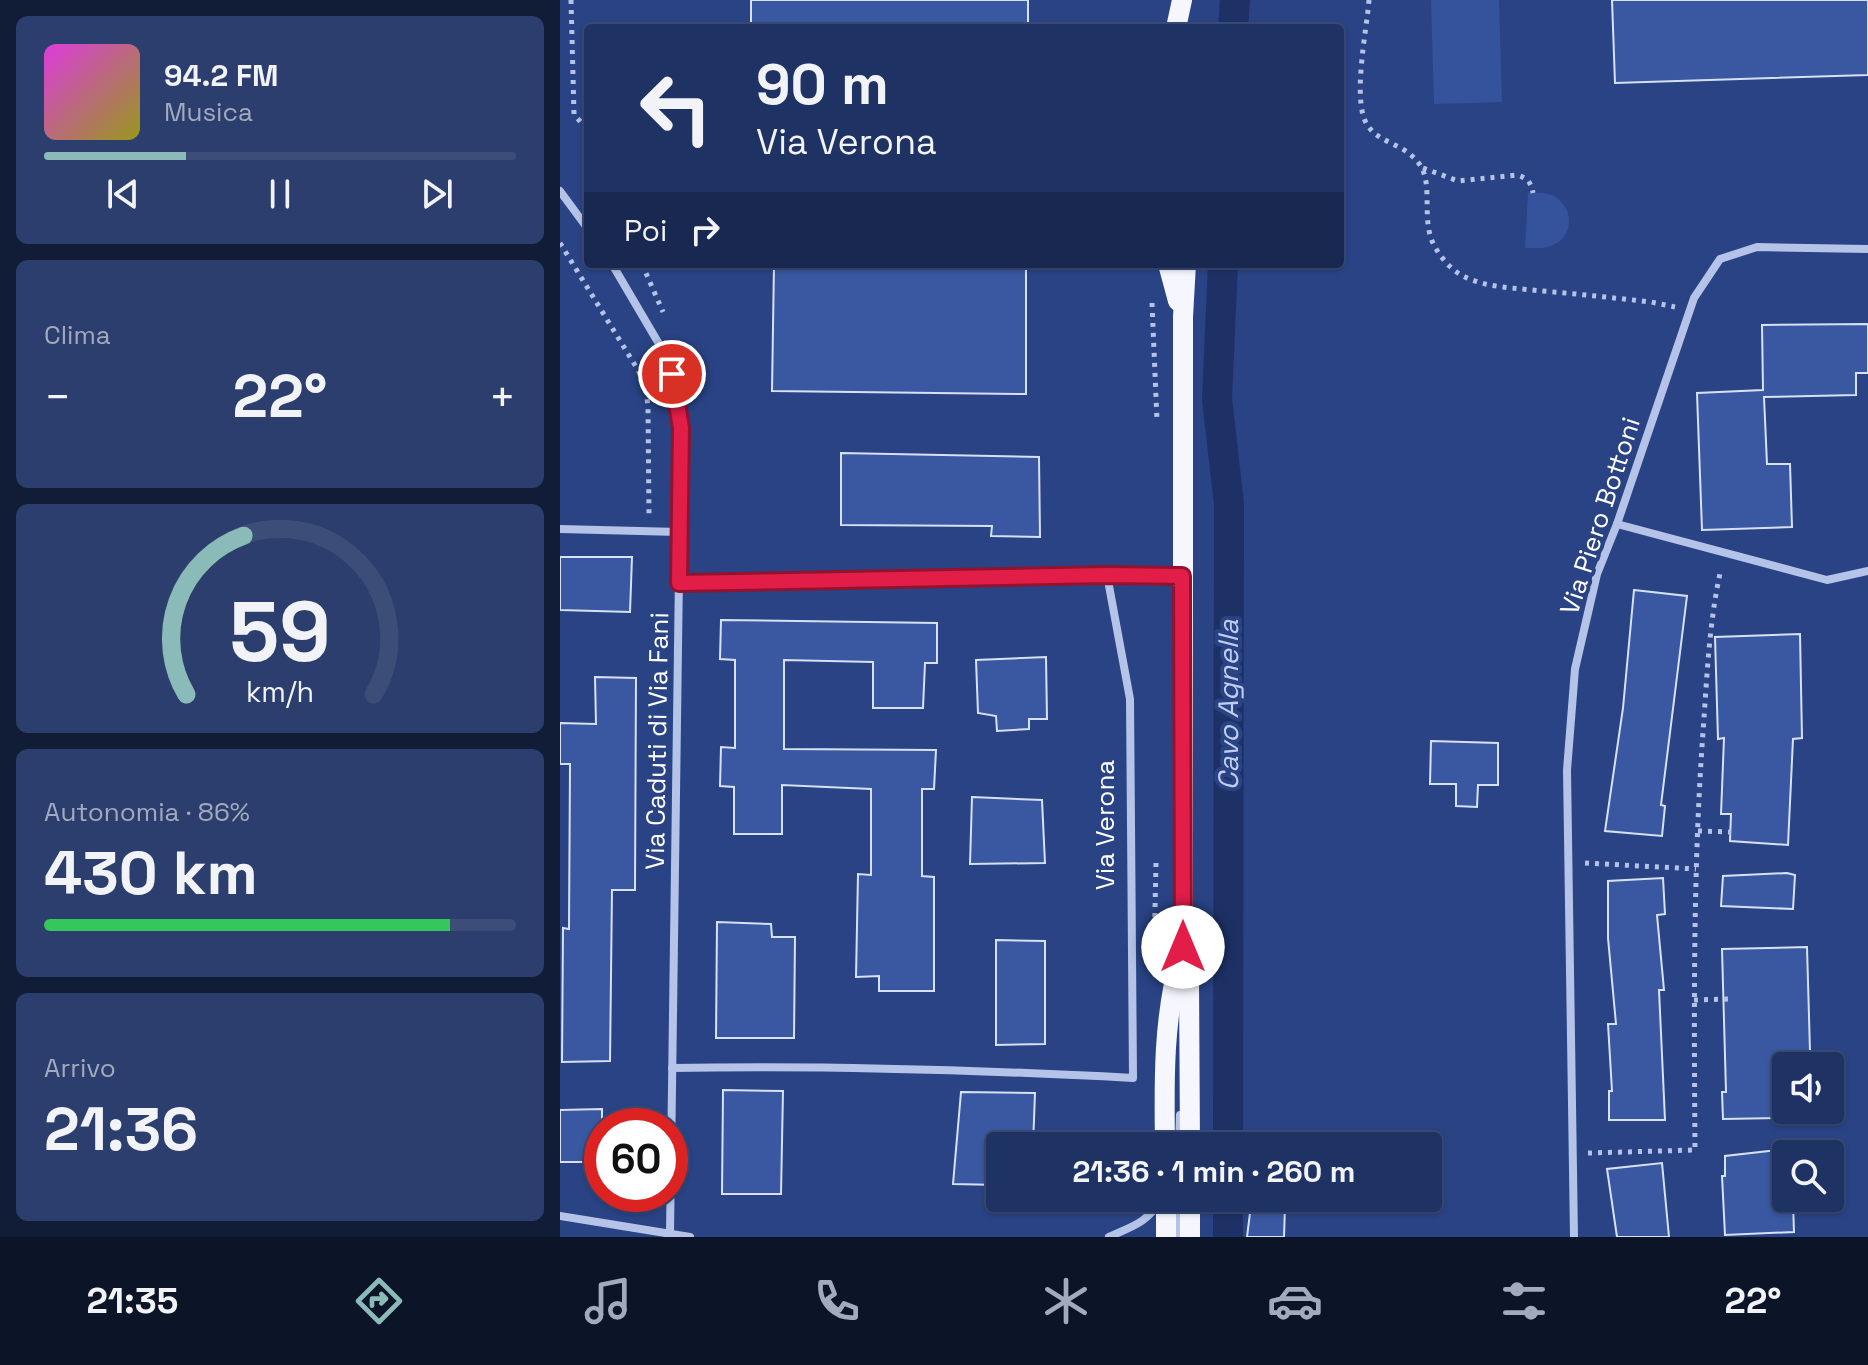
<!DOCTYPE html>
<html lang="it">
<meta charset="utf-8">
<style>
body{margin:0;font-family:"Space Grotesk",sans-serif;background:#2c3e6d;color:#f1f3f6;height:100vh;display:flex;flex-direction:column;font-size:30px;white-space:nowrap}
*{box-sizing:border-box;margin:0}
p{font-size:26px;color:#a1aabf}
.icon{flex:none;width:44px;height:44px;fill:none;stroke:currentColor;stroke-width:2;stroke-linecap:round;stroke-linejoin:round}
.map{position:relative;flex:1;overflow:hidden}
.sheet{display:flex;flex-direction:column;gap:16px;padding:16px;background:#111c37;width:560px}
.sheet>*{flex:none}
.guide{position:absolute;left:24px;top:24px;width:760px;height:244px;border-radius:8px;box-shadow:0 2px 6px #0004,0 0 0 2px #3c4d78;background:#1f3264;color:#f1f3f6;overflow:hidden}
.tools{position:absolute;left:1212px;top:1052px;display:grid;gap:16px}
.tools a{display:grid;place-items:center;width:72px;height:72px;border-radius:8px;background:#1f3264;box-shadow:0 2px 6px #0004,0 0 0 2px #3c4d78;font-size:40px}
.speed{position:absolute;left:24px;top:1108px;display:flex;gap:16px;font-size:40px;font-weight:700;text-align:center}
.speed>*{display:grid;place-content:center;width:104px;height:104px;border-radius:50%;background:#1f3264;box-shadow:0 2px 6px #0004,0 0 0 2px #3c4d78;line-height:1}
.speed .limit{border:12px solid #d22;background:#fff;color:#111}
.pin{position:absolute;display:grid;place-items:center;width:68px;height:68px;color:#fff;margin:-34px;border:4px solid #fff;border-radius:50%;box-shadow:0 2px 8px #0007}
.me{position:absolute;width:88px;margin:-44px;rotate:0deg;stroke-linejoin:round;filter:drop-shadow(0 0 6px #0008)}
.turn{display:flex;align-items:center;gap:28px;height:168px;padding:0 40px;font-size:36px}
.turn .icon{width:104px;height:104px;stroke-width:2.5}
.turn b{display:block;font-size:56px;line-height:68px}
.then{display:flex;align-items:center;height:76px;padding:0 40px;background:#0003;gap:16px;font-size:30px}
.big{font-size:60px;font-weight:700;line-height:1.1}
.sheet .card{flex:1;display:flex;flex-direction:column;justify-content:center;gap:12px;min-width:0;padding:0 28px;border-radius:12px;background:#2c3e6d}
.sheet .dial{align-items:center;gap:0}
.dial svg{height:208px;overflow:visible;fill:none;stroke:#3c4d78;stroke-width:7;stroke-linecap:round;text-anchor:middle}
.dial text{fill:#f1f3f6;stroke:none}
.song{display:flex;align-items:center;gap:24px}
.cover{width:96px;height:96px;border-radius:12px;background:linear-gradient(135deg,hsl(300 70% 55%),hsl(60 70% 35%))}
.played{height:8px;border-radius:4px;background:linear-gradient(90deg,#8bbbb9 30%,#3c4d78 30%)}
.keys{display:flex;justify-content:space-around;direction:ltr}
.heat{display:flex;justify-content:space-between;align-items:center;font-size:44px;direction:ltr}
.charge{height:12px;border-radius:6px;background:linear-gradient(90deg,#34c759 86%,#3c4d78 0)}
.trip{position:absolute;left:426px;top:1132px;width:456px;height:80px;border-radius:8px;background:#1f3264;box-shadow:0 2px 6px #0004,0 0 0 2px #3c4d78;font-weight:700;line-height:80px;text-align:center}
.dock{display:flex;height:128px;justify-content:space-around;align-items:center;background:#0c1428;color:#a1aabf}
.dock .icon{width:56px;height:56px}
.dock .current{color:#8bbbb9}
.dock b{font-size:36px;color:#f1f3f6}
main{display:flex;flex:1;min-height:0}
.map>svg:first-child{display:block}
</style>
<main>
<section class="sheet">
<div class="card">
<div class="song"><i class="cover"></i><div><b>94.2 FM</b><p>Musica</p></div></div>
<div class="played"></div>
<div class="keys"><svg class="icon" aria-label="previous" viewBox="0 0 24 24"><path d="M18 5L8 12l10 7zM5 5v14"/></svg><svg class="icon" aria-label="pause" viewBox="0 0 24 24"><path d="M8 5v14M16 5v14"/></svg><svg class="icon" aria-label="next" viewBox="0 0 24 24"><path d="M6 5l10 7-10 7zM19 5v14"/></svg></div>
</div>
<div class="card"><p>Clima</p>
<div class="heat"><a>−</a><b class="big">22°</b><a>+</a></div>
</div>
<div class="card dial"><svg viewBox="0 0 100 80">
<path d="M14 69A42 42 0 1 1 86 69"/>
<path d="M14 69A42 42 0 0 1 36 8" stroke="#8bbbb9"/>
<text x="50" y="56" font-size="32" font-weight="700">59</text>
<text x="50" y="72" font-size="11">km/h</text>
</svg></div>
<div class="card"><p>Autonomia · 86%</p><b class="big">430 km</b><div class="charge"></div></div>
<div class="card"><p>Arrivo</p><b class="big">21:36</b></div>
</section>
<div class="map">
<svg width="1308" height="1237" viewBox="0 0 1308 1237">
<rect width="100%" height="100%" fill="#294385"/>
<!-- green -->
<g fill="#34539c">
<polygon points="871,0 939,0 942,102 874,104"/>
<path d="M968 193C977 193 986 192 994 196 1015 208 1014 238 991 246 983 249 973 248 965 248Z"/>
</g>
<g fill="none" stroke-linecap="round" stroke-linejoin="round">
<!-- canal -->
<g stroke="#1e3166" stroke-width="30">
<polyline points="673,28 675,0"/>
<polyline points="663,264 657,399 669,504 668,1146"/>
<polyline points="668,1237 668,1198"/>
</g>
</g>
<!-- building -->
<g fill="#3a58a1" stroke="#d7e1f6" stroke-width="2">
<rect x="191" y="0" width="277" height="28"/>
<polygon points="1052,0 1308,0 1308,75 1055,83"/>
<polygon points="214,264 466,264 466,394 212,391"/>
<polygon points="1308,324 1308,373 1296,373 1296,395 1204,397 1207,464 1230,464 1232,527 1142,530 1137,393 1203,390 1202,325"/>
<polygon points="281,453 479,457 480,537 431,536 432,526 281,525"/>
<polygon points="0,557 72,557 70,612 0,610"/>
<polygon points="1074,590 1127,596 1101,805 1105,806 1102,836 1045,831 1063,708"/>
<polygon points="161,620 377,623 377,663 365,663 363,708 313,708 313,662 224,660 224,749 376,750 374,789 362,789 362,876 374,877 374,991 319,991 319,976 296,977 298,874 311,875 311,789 222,785 222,834 174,834 174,787 160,786 161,747 175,748 175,660 160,659"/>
<polygon points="1240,634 1242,738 1233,739 1228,845 1170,841 1171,814 1161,814 1164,738 1158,739 1155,637"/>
<polygon points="486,657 487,719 469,719 469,729 437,731 436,716 418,713 416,660"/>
<polygon points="35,677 76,678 75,890 52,890 50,1061 2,1062 3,928 9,929 10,764 0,764 0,723 36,724"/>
<polygon points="871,741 938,743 938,785 918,785 917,807 896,806 896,784 870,784"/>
<polygon points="412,797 482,800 485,863 410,864"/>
<polygon points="1227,873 1235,875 1233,909 1161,906 1163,876"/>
<polygon points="1103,878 1105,914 1097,915 1104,990 1099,990 1105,1120 1049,1120 1049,1091 1052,1091 1048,1024 1056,1024 1048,938 1048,881"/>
<polygon points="157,922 211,924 212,937 235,937 234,1038 156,1038"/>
<polygon points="436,940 485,941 485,1044 436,1045"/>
<polygon points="1247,947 1250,1051 1226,1052 1226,1118 1163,1119 1162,1092 1166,1092 1162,949"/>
<polygon points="163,1090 223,1091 221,1194 162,1194"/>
<polygon points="401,1092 475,1093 473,1146 440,1146 440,1185 393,1184"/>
<polygon points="42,1109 42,1162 0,1162 0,1110"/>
<polygon points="1226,1149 1226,1198 1228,1203 1233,1203 1234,1232 1165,1235 1162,1176 1165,1176 1165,1156"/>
<polygon points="1102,1163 1109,1237 1057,1237 1047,1169"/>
<polygon points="691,1205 725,1206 724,1237 687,1237"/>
</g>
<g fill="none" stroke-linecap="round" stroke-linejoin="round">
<!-- path -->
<g stroke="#b4c3e7" stroke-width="5" stroke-dasharray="4 6" stroke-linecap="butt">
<polyline points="11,0 14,114 28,131"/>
<path d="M809 0C807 29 791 103 808 126 820 144 845 143 860 165 874 186 860 221 875 247 882 259 892 271 905 277 928 288 957 288 982 291 1019 294 1055 298 1091 302L1115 307"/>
<path d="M863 168 898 181 957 175C967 178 971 182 973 193"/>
<polyline points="0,243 78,370 86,389 88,407 89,514"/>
<polyline points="82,264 103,312"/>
<polyline points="592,303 597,421"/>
<polyline points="1138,831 1171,832"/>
<polyline points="1025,863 1136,869"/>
<polyline points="594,957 596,863"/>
<polyline points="1134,1000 1171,999"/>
<path d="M1028 1153 1135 1150C1134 1010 1133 871 1143 732 1147 678 1149 621 1161 569"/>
</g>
<!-- street -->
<g stroke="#b4c3e7" stroke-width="8">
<polyline points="0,191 28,229"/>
<polyline points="52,264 102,349 112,374 121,428 110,1234"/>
<polyline points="1057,524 1267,580 1308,571"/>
<polyline points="0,529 119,532"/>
<polyline points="547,575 621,576"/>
<path d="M112 1068C266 1065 420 1070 573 1078L570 699 547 575 119 583"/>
<polyline points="619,1146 620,1115"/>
<polyline points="0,1216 130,1237"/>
<path d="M549 1237C575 1225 585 1224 602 1199"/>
<polyline points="618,1237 618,1198"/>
<polyline points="1014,1237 1007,770 1015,669 1037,574 1057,524 1134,298 1160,259 1197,247 1308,249"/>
</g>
<!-- primary -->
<g stroke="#f6f7fe" stroke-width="20">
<polyline points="616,28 622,0"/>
<polyline points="608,264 618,301"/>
<polyline points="626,264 623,317 623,947 629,979 630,1146"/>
<path d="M605 1146C604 1082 603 1017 621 955"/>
<polyline points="630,1198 630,1237"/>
<polyline points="606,1237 606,1198"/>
</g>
</g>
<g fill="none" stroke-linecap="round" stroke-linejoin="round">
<!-- route casing -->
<g stroke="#92132f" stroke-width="20">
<polyline id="route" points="112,374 121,428 119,583 547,575 622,576 623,947"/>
</g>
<!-- route -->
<use href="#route" stroke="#e11d48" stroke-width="14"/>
</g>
<g text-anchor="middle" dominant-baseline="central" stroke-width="8" stroke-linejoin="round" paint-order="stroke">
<!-- street labels -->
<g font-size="26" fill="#fff" stroke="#294385">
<text transform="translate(1040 516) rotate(-72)">Via Piero Bottoni</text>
<text transform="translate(97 741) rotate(-89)">Via Caduti di Via Fani</text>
<text transform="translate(545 825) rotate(-90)">Via Verona</text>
</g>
<!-- water labels -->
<g font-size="28" font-style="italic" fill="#c0ceee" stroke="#294385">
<text transform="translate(668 705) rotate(-90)">Cavo Agnella</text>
</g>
</g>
</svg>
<div class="tools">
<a><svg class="icon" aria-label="sound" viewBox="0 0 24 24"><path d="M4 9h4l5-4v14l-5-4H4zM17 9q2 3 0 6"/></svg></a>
<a><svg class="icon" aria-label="search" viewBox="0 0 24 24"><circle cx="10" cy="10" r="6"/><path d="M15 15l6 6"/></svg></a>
</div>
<div class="speed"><div class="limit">60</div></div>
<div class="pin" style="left:112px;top:374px;background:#d93025"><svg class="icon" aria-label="arrive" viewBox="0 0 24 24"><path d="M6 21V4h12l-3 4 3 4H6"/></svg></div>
<svg class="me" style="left:623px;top:947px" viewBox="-20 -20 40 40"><circle r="19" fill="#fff"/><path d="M0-13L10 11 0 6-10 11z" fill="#e11d48"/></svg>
<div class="trip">21:36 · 1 min · 260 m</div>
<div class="guide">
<div class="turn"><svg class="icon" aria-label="left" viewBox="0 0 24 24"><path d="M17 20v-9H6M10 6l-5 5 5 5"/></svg><div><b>90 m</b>Via Verona</div></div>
<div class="then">Poi<svg class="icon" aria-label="right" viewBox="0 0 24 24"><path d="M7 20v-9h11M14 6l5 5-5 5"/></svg></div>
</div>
</div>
</main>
<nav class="dock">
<b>21:35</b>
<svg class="icon current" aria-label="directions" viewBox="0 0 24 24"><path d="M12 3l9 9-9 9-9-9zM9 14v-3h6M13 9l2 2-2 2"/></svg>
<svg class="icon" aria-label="music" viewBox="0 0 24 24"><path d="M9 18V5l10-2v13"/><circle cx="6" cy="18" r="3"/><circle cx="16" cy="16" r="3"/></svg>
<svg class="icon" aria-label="phone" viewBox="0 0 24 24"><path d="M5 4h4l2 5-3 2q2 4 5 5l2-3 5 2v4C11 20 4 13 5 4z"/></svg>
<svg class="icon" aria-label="climate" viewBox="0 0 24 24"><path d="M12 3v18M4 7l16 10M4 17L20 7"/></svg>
<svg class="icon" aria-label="car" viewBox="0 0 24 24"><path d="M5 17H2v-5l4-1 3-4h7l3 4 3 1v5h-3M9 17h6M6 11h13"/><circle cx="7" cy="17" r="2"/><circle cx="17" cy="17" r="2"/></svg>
<svg class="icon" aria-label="filters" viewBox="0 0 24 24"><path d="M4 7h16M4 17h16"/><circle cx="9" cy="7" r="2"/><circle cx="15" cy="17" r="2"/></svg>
<b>22°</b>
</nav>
